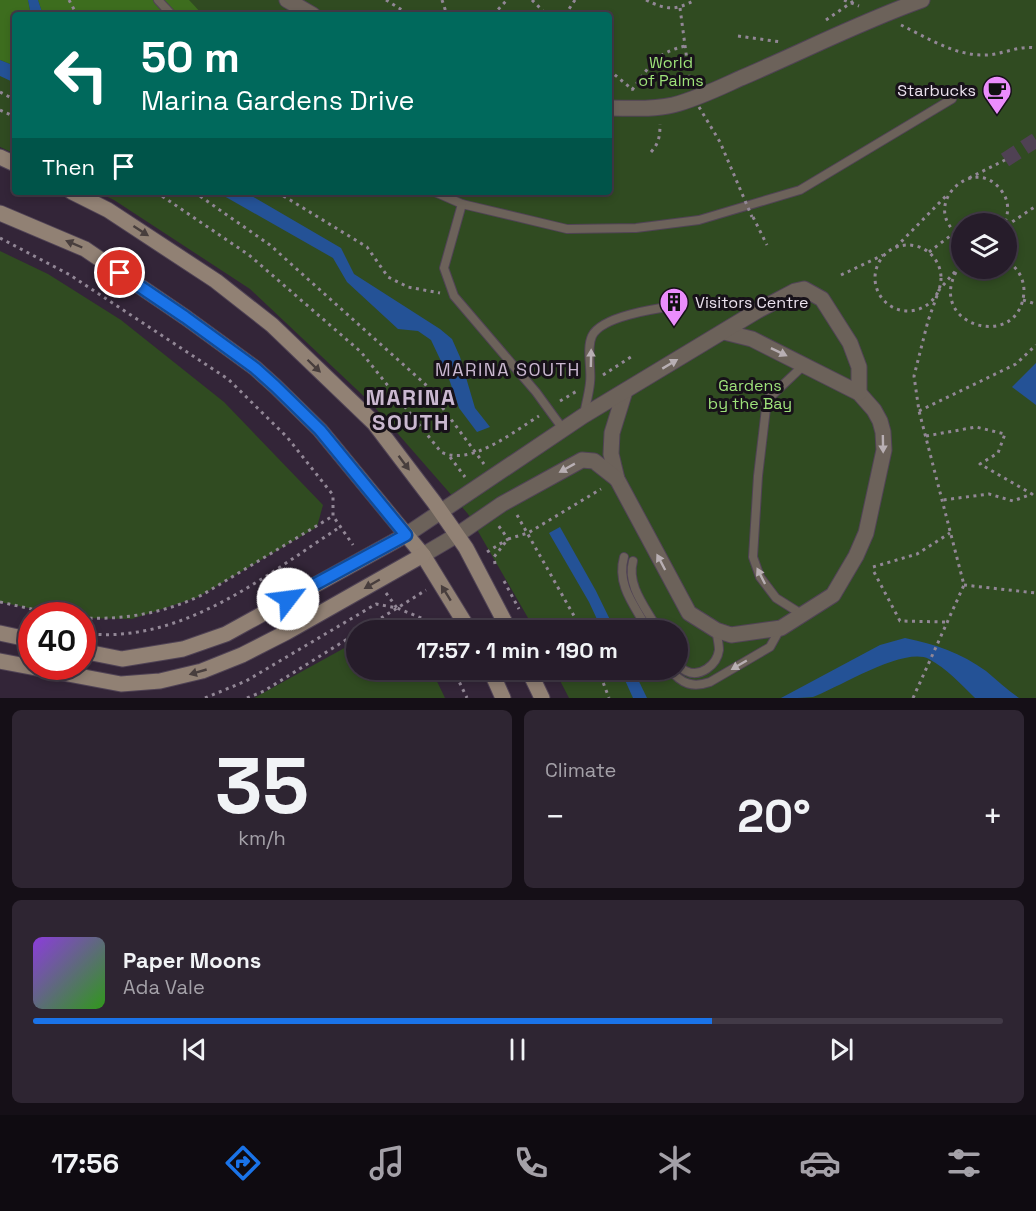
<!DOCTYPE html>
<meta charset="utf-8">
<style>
body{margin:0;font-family:"Space Grotesk",sans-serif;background:#2e2532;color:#f1f3f6;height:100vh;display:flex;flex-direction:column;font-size:22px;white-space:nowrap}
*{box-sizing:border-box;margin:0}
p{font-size:20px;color:#a4a1a8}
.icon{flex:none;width:33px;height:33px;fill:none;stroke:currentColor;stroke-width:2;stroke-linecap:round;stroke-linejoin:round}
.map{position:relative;height:698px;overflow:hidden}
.sheet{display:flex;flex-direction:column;gap:12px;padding:12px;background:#150f17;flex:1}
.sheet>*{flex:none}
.banner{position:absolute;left:12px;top:12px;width:600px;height:183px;border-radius:6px;box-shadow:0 3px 9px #0003,0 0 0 2px #423a47;background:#00695c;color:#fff;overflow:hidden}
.fabs{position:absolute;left:951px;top:213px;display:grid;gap:12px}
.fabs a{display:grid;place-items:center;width:66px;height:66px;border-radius:50%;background:#261c2a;box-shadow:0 3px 9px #0003,0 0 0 2px #423a47;font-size:30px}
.speed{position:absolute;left:18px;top:602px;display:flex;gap:12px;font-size:30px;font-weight:700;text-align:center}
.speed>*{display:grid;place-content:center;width:78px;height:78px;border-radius:50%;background:#261c2a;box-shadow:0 3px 9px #0003,0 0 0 2px #423a47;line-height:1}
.speed .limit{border:9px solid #d22;background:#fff;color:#111}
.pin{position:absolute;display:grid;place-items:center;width:51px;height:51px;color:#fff;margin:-26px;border:3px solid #fff;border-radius:50%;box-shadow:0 2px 6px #0007}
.me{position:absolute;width:66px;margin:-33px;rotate:60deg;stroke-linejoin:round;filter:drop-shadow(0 0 4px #0008)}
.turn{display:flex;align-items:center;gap:21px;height:126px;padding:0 30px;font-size:27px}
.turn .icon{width:78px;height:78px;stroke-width:2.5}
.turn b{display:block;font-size:42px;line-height:51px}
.then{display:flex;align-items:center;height:57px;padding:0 30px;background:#0003;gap:12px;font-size:22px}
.big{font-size:45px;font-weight:700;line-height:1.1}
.sheet .card{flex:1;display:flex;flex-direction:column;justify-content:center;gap:9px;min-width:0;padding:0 21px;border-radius:9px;background:#2e2532}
.sheet .dial{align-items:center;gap:0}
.dial b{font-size:78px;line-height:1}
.song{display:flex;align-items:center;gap:18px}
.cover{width:72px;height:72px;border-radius:9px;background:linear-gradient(135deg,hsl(270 70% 55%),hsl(110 70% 35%))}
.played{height:6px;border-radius:3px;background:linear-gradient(90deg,#1a73e8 70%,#423a47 70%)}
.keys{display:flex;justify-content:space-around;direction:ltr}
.heat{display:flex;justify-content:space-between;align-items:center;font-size:33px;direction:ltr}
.sheet .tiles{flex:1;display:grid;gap:12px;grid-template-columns:1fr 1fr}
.card:last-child{grid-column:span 2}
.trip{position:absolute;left:346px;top:620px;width:342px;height:60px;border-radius:30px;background:#261c2a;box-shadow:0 3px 9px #0003,0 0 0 2px #423a47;font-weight:700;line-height:60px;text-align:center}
.dock{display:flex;height:96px;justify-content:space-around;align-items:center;background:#0f0b11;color:#a4a1a8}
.dock .icon{width:42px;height:42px}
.dock .on{color:#1a73e8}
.dock b{font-size:27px;color:#f1f3f6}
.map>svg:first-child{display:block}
</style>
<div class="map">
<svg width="1036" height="698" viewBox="0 0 1036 698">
<rect width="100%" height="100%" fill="#332538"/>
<!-- green -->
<g fill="#304b21" fill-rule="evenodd">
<path d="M0 0H1036V698H569L554 669H678V630H535L468 514 371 403 250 289 114 200 97 192H609V15H15V154L0 147ZM962 224H1006V268H962Z"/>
<polygon points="0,251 48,274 121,320 224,402 323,505 317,527 198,597 132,619 83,618 82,615 62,615 0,602"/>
<polygon points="357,641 357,669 431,669 445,698 254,698"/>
</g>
<!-- forest -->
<g fill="#3d6d1e">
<polygon points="0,0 28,0 31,15 15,15 15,66 0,60"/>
<polygon points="38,0 189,0 203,15 43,15"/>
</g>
<!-- water -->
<g fill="#245296">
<polygon points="28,0 38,0 43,15 31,15"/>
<polygon points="0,60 15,66 15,83 0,76"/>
<polygon points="217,192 245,192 341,248 354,274 440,329 452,339 460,357 475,408 490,427 477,432 459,408 448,376 431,340 418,331 398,329 347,282 333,258"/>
<polygon points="1036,363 1036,405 1012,387"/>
<polygon points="560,527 596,591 615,630 602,630 589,602 549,533"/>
<path d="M905 638C935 644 961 653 986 671 997 680 1007 690 1019 698H975C961 684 947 669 929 659 904 646 838 688 813 697 804 698 791 698 781 698L880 645Z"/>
<polygon points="620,669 633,669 647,698 633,698"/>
</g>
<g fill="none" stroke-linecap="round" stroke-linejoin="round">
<!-- street-tunnel -->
<polyline stroke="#4f4153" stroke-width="15" stroke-dasharray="15 8" stroke-linecap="butt" points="1005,160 1036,140"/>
<!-- lane casing -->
<g stroke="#504355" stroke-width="10">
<g id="lane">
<polyline points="158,0 172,15"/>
<polyline points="435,192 462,204 567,229 636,228 699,220 800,190 952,99"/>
<polyline points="462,204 444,268 454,296 536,392 563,429"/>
<path d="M584 414C586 404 589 393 590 383 592 369 586 349 592 336 602 315 661 308 682 305"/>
<path d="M624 557C616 585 635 606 648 630"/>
<path d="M633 561C626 586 647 609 658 630"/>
<polyline points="803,615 776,598 760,577 753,557 758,476 767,400 805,364"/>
<path d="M678 665C681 667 683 670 686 671 700 678 717 665 719 650 719 644 717 636 716 630"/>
<path d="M670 669C681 684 693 688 710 682L770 647 780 629"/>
</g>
</g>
<!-- street casing -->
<g stroke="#504355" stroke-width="17">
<g id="street">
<polyline points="287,0 313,15"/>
<path d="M609 108C630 108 652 110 673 105 697 99 719 88 741 78 802 52 860 22 922 0"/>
<polyline points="625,391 612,433 611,454 617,479 689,613 716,630 731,635 781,628 833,595 856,556 866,533 884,450 883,432 880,421 874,410 859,393 752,339 724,332"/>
<polyline points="406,535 583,416 757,311 795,291 804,289 822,299 850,343 859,367 859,393"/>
<polyline points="423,555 457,535 502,504 582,460 594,461 617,479"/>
</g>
</g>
<!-- secondary casing -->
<g stroke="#504355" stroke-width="17">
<g id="secondary">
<polyline points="0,157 15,164"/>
<polyline points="72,192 108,210 216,281 272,325 374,423 434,502 466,548 509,630"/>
<polyline points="0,213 85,249 185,317 255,368 275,386 320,430 423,555 469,630"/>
<polyline points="0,633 32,640"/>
<polyline points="82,651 122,659 183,649 226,634 406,535"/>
<polyline points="0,661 121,684 160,681 202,671 242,655 287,632 423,555"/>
<polyline points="490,669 503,698"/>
<polyline points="528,669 542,698"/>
</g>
</g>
<!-- path -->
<g stroke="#928796" stroke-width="3" stroke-dasharray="3 4.5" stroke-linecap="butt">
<polyline points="69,0 77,15"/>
<polyline points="386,0 410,15"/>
<polyline points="442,0 447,15"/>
<polyline points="532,0 547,15"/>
<path d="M646 0C666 10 675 11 695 0"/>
<polyline points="844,0 859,6"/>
<polyline points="680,8 690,83"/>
<polyline points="493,15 507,0"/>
<polyline points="565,15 575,0"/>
<polyline points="826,20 855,0"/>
<path d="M901 25C926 37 955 56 985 55 1002 55 1018 45 1036 48"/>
<polyline points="738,36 781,42"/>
<polyline points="609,70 633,90"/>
<path d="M632 90C649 67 656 52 686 46"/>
<polyline points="0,92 15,100"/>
<polyline points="0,110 15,117"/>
<path d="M651 152C659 143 660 136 660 124"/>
<polyline points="969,178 1005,160"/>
<path d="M156 192 249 255 361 352 441 452C471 467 514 431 539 416"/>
<polyline points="194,192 270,245 425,384 484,464"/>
<polyline points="277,192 367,247 388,277 408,287 440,293"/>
<polyline points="753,217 767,245"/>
<polyline points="1006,226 1036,206"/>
<path d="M962 237C915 208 975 149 1003 193 1009 202 1009 213 1004 224"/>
<polyline points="0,238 70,275 228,379 287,437 333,495 333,516 353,545"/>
<circle cx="908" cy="278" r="33"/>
<polyline points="896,247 946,196"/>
<polyline points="929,252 954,233"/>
<path d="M956 272C927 327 1021 352 1024 291 1024 278 1017 267 1006 260"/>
<polyline points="841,275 883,255"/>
<polyline points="1023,300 1036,304"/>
<polyline points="603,375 634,355"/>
<polyline points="560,401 577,391"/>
<polyline points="919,411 1016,364 1036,345"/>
<polyline points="926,436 976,427 1005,434 998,453 980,464 1032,494 1013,501 989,494 943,500"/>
<polyline points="450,457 465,477"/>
<polyline points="517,515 582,630"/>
<polyline points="487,552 508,539 498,525"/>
<polyline points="495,564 494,557 508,539 528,533 601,489"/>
<polyline points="873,567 917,554 950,533"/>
<polyline points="874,572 900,621 946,622"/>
<polyline points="504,581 519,609"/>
<polyline points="964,585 1036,593"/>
<polyline points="386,593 397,608"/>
<polyline points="0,602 59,615"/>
<path d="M82 618C125 620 164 613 202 595L333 516"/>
<polyline points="362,630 426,590"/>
<path d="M91 634C185 642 266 575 340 527"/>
<polyline points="453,669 467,698"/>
<polyline points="598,669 609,698"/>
<polyline points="205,698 246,681 376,604 397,608 426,620 432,630"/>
<polyline points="247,698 264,691 357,633"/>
<polyline points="913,698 964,585 919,411 914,376 928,321 939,290 959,267"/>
</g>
<!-- lane -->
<use href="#lane" stroke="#6c625a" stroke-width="8"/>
<!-- street -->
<use href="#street" stroke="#6c625a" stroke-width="15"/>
<!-- secondary -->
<use href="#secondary" stroke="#918174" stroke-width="15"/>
<!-- path-bridge -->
<polyline stroke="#928796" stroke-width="3" stroke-dasharray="3 4.5" stroke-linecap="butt" points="699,107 720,142 752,217"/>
</g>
<!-- one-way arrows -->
<defs><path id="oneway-solid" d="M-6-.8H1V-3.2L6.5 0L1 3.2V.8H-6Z" transform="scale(1.5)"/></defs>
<g fill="#483e3d">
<use href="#oneway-solid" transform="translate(141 231) rotate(33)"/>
<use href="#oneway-solid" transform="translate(74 244) rotate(-157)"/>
<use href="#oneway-solid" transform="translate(314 366) rotate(44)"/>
<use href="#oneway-solid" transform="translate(404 463) rotate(53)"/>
<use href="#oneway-solid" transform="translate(372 584) rotate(150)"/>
<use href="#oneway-solid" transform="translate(446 593) rotate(-122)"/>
<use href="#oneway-solid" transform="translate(198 672) rotate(164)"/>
</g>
<g fill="#b8afb3">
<use href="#oneway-solid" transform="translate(779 352) rotate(26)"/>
<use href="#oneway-solid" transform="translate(591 358) rotate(-89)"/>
<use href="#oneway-solid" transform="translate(670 364) rotate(-31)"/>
<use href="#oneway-solid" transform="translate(883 444) rotate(89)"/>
<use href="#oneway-solid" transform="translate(567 468) rotate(151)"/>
<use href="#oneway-solid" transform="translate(661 562) rotate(-118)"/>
<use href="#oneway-solid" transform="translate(761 576) rotate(-117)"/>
<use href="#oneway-solid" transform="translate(739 665) rotate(150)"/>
</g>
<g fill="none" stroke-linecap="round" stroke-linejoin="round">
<!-- route casing -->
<g stroke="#114b97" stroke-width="15">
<polyline id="route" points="120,273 185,317 255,368 275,386 320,430 406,535 288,599"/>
</g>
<!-- route -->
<use href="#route" stroke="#1a73e8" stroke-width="10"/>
</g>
<!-- icons -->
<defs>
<g id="cafe-pin" transform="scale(1.5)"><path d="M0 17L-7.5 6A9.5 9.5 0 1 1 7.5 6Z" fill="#eb8dfc" stroke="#171119"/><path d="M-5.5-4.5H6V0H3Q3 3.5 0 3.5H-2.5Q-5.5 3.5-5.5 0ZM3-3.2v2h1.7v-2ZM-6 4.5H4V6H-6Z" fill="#111"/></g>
<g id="building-pin" transform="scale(1.5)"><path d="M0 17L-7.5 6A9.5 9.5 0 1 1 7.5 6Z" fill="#eb8dfc" stroke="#171119"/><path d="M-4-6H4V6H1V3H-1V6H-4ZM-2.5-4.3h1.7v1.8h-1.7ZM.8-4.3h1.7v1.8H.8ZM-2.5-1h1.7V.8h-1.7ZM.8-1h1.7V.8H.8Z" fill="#111"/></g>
</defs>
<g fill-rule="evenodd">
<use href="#cafe-pin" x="997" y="90"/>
<use href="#building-pin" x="674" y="302"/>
</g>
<g text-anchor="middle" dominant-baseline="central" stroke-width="6" stroke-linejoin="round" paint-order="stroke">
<!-- park labels -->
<g font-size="16" fill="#9ee27a" stroke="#171119">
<text x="671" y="62">World<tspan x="671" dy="18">of Palms</tspan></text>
<text x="750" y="385">Gardens<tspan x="750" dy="18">by the Bay</tspan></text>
</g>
<!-- poi labels -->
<g font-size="16" fill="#ebe2ee" stroke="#171119" text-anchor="end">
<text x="976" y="90">Starbucks</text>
<text x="695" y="302" text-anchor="start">Visitors Centre</text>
</g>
<!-- neighbourhood labels -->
<g font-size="18" letter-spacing="1.5" fill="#cab8d0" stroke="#171119">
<text x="508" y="369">MARINA SOUTH</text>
</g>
<!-- district labels -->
<g font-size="22" font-weight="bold" letter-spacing="1.5" fill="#cab8d0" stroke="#171119">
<text x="411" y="397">MARINA<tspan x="411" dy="25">SOUTH</tspan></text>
</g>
</g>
</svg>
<div class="fabs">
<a><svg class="icon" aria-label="layers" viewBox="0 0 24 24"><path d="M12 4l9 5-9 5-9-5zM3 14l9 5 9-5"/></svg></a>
</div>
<div class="speed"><div class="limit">40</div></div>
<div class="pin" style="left:120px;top:273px;background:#d93025"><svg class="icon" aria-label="arrive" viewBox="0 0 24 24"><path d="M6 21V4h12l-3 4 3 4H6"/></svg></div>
<svg class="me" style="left:288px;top:599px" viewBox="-20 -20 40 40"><circle r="19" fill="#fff"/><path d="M0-13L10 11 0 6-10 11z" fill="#1a73e8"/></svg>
<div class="trip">17:57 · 1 min · 190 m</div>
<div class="banner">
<div class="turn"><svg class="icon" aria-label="left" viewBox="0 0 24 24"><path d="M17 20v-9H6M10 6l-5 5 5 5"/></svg><div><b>50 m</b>Marina Gardens Drive</div></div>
<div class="then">Then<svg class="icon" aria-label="arrive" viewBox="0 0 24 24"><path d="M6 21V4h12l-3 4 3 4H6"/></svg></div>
</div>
</div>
<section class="sheet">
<div class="tiles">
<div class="card dial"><b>35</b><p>km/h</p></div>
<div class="card"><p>Climate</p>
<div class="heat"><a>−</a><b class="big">20°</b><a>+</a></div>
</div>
<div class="card">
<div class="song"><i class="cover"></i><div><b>Paper Moons</b><p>Ada Vale</p></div></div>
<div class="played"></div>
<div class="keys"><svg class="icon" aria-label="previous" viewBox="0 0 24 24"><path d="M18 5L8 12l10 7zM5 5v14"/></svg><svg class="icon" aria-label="pause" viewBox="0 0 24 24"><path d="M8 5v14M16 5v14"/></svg><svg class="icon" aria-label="next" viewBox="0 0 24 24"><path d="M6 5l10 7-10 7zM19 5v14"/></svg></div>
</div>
</div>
</section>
<nav class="dock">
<b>17:56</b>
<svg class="icon on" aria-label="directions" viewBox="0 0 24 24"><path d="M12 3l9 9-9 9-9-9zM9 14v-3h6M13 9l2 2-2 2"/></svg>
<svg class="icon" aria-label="music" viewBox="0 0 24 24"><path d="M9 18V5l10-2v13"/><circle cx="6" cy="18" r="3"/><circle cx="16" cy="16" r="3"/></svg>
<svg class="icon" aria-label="phone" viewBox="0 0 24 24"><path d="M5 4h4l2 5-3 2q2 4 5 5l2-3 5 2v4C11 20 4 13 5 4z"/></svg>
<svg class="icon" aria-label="climate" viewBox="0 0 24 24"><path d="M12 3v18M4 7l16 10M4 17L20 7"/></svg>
<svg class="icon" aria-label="car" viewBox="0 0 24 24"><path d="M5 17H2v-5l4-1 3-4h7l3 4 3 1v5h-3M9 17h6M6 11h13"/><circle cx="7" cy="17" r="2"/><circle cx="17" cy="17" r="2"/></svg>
<svg class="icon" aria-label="filters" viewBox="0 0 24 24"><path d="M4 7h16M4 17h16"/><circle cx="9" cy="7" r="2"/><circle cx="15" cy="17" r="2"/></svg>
</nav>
